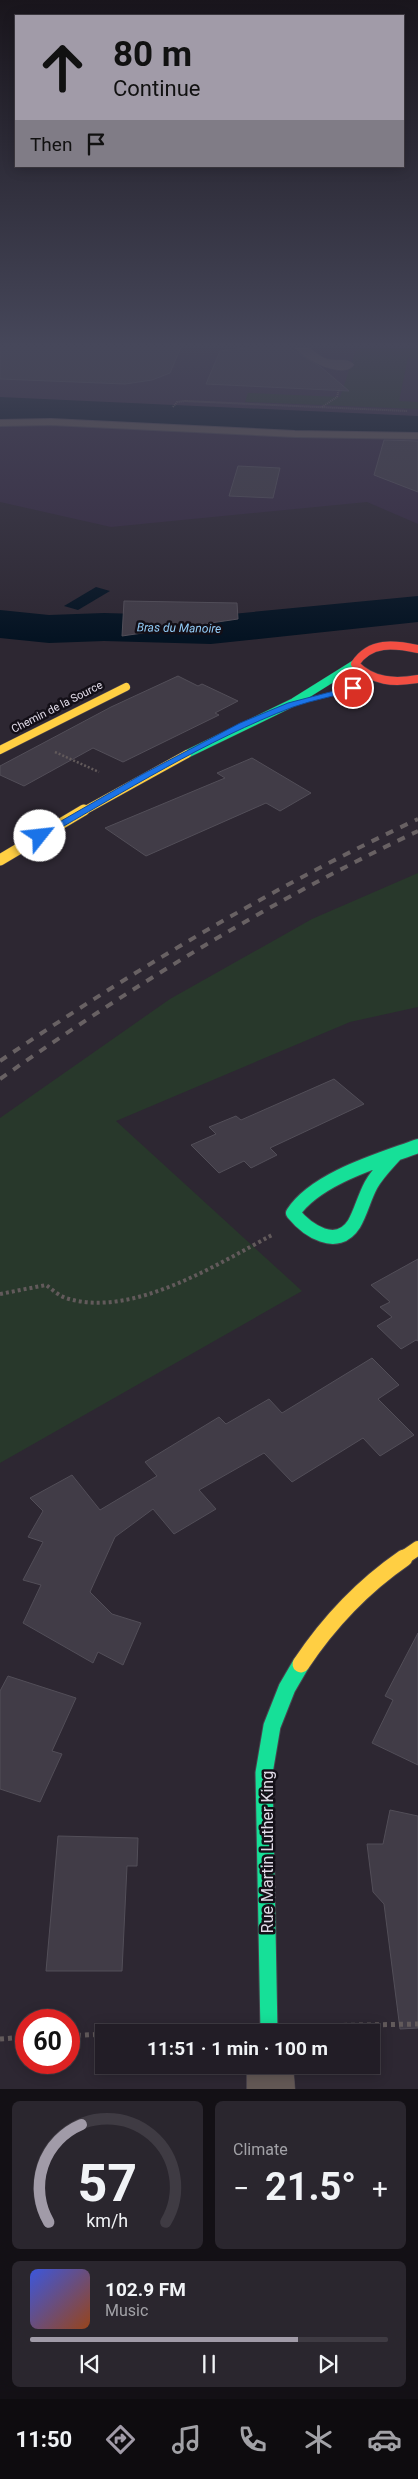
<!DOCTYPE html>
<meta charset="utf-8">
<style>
body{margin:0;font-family:Roboto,sans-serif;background:#2a262e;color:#f1f3f6;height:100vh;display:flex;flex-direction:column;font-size:19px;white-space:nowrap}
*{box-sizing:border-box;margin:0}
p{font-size:16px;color:#a2a2a7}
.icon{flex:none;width:28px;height:28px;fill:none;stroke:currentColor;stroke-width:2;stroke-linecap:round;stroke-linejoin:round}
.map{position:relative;height:2089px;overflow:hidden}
.panel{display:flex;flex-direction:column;gap:12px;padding:12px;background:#131015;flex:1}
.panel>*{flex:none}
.banner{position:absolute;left:15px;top:15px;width:389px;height:152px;border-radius:0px;box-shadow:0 2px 12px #0003,0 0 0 1px #3f3b43;background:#a19ba8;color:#111;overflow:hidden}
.speed{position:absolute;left:15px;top:2009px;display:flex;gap:10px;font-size:25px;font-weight:700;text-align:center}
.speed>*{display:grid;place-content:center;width:65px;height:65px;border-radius:50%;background:#221d26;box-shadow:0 2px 12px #0003,0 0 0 1px #3f3b43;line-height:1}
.speed .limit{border:8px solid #d22;background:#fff;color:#111}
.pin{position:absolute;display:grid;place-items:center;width:42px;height:42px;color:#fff;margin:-21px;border:2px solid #fff;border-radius:50%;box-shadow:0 1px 5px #0007}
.me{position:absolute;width:55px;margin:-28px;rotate:61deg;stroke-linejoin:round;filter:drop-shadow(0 0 4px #0008)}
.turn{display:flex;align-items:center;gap:18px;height:105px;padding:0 15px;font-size:22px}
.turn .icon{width:65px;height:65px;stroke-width:2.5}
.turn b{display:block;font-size:35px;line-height:42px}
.then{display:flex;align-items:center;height:48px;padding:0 15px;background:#0003;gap:10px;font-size:19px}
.big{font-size:38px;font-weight:700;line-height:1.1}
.panel .widget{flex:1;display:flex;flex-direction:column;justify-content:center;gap:8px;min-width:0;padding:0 18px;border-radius:8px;background:#2a262e}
.panel .dial{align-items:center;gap:0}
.dial svg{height:130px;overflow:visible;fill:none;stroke:#3f3b43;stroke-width:7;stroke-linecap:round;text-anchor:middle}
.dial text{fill:#f1f3f6;stroke:none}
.song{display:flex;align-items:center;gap:15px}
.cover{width:60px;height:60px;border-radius:8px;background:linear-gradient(135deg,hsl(230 70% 55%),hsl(20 70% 35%))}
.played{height:5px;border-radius:2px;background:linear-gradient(90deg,#a19ba8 75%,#3f3b43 75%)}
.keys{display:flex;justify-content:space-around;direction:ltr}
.heat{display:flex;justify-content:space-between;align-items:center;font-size:28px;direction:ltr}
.panel .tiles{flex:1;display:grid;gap:12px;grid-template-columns:1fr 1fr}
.widget:last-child{grid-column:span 2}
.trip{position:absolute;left:95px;top:2024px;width:285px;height:50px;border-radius:0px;background:#221d26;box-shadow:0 2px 12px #0003,0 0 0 1px #3f3b43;font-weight:700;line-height:50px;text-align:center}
.menu{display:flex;height:80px;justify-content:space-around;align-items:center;background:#0e0c0f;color:#a2a2a7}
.menu .icon{width:35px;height:35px}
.menu .selected{color:#a19ba8}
.menu b{font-size:22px;color:#f1f3f6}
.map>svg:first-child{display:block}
</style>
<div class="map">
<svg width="418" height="2089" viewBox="0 0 418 2089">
<rect width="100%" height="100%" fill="#2d2732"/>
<!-- built -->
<polygon fill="#352940" points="0,347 418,347 418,524 367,502 111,527 0,502"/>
<!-- green -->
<g fill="#28382b">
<polygon points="371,347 418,349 418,358 408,358 399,401 418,402 418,409 245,402 248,393 340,397 356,350"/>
<polygon points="418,873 418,1007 350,1022 116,1121 302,1291 0,1463 0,1118 170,999 312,919"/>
</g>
<!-- water -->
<polygon fill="#041322" points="96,587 110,591 78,610 64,606"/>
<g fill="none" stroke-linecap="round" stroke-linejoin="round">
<!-- river -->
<g fill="#041322" fill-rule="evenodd">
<polygon points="0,397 418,416 418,438 0,419"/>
<polygon points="418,596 418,622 211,644 104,641 49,643 0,638 0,610 49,615 104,613 211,616"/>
</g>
</g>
<!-- building -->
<g fill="#413c47" stroke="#524e58">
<polygon points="0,347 181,347 170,373 152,380 125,384 0,379"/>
<polygon points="254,347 288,347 321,367 349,391 206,384 220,351"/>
<polygon points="384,440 418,441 418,492 374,475"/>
<polygon points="238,466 280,468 273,498 229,496"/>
<polygon points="124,601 237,603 238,619 122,636"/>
<polygon points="178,676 198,686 202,684 238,701 215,713 219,715 123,762 93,748 24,786 0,775 0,766 111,707"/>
<polygon points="252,758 311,793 280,811 266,803 146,856 105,828 225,778 217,773"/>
<polygon points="334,1079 364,1104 270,1148 277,1155 251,1168 244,1161 219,1173 191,1145 216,1134 209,1127 236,1116 241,1120"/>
<polygon points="418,1259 418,1341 416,1340 401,1349 377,1326 392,1317 380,1307 390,1302 371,1285"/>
<polygon points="372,1358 399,1385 378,1399 414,1435 380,1456 363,1438 292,1482 264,1453 199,1490 216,1509 174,1534 153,1509 115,1537 90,1592 112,1614 141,1623 123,1665 98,1652 93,1663 23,1623 41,1585 23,1580 43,1542 28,1537 43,1511 30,1498 72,1475 100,1510 157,1476 145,1462 219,1417 226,1424 269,1399 282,1413"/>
<polygon points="418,1633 418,1765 372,1743 393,1700 385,1696"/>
<polygon points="8,1676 76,1698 52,1751 62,1754 40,1802 0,1789 0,1691"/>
<polygon points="390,1810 418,1816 418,2028 400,2029 384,1904 373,1892 367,1844 383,1844"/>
<polygon points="58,1836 138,1838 137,1866 127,1866 122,1971 46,1971"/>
</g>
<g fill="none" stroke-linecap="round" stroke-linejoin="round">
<!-- lane casing -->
<g stroke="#4a444e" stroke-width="2">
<polygon id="lane" points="51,419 295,431 418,433 418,439 295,437 51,425 0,426 0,420"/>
</g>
<!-- street casing -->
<g stroke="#4a444e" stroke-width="1">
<g id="street">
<path d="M294 347C317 346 310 352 327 359 336 362 348 357 354 365 343 380 303 359 294 347Z"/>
<polygon points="247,2065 293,2065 295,2089 247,2089"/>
</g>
</g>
<!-- fast-far2 casing -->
<g stroke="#4a444e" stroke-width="9">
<polyline id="fast-far2" points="187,754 294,702 355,664"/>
</g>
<!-- fast-far1 casing -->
<g stroke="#4a444e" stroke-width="16">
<path id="fast-far1" d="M395 1155C386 1165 377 1174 371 1185 364 1198 361 1212 354 1224 337 1251 307 1230 293 1213 316 1178 380 1160 418 1146"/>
</g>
<!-- fast casing -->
<g stroke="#4a444e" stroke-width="19">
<polyline id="fast" points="269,2032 264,1773 272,1726 287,1688 301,1664"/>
</g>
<!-- slow-far3 casing -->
<g stroke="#4a444e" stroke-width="9">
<g id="slow-far3">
<polyline points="0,750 126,687"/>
<polyline points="82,812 187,754"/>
</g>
</g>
<!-- slow-far2 casing -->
<g stroke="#4a444e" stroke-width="12">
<polyline id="slow-far2" points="0,860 84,810"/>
</g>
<!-- slow-far1 casing -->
<g stroke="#4a444e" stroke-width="16">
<polyline id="slow-far1" points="402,1559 418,1548"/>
</g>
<!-- slow casing -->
<g stroke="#4a444e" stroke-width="19">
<path id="slow" d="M301 1664C329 1622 362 1587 404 1558"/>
</g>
<!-- jam casing -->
<g stroke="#4a444e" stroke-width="9">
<path id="jam" d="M418 649C394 644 370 641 355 664 373 682 394 683 418 679"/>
</g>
<!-- path-far3 -->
<g stroke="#625a5b" stroke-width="2" stroke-dasharray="1 1" stroke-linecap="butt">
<polyline points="173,407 177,402 185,401 407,411"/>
<polyline points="322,407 337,397 339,389"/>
</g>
<!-- path-far2 -->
<polyline stroke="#625a5b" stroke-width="2.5" stroke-dasharray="2 2" stroke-linecap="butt" points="55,752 99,772"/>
<!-- path-far1 -->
<path stroke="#625a5b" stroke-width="4" stroke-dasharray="3 3" stroke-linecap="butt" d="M0 1294 46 1285C53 1290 60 1297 69 1299 134 1317 216 1265 272 1235"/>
<!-- path -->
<g stroke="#625a5b" stroke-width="5" stroke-dasharray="4 4" stroke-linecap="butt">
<polyline points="311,2026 418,2024"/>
<polyline points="147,2032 227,2029"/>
<polyline points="69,2036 104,2034"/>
<polyline points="0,2039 26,2037"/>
</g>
<!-- lane -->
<use href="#lane" fill="#635855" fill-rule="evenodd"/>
<!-- street -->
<use href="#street" fill="#635855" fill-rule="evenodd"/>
<!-- fast-far2 -->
<use href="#fast-far2" stroke="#16e098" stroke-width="8"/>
<!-- fast-far1 -->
<use href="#fast-far1" stroke="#16e098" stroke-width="14"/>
<!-- fast -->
<use href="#fast" stroke="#16e098" stroke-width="17"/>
<!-- slow-far3 -->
<use href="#slow-far3" stroke="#ffcf43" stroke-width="8"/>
<!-- slow-far2 -->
<use href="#slow-far2" stroke="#ffcf43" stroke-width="11"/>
<!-- slow-far1 -->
<use href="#slow-far1" stroke="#ffcf43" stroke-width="14"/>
<!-- slow -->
<use href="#slow" stroke="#ffcf43" stroke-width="17"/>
<!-- jam -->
<use href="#jam" stroke="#f24e42" stroke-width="8"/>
<!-- rail -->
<g stroke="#686163" stroke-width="4" stroke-dasharray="8 8" stroke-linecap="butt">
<path d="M0 1061C134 970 271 888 418 819"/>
<path d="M0 1079C135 984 269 902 418 831"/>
</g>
</g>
<!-- sky -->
<linearGradient id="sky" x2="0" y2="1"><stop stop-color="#19151c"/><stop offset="0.54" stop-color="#46475a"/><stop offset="1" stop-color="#46475a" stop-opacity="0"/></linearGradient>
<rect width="418" height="639" fill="url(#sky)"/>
<!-- route -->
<path fill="#1a73e8" stroke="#114b97" d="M353 686 357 688 356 690C335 696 313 700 293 707 206 740 124 792 43 838L35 836 141 775 240 723 288 703Z"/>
<g text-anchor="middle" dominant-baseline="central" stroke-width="5" stroke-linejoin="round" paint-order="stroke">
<!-- far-street labels -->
<g font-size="11" fill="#e0dae7" stroke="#130f17">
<text transform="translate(57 707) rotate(-27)">Chemin de la Source</text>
</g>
<!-- far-water labels -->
<g font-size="12" font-style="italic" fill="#93ccf7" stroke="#130f17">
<text transform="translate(179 628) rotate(1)">Bras du Manoire</text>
</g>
<!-- near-street labels -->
<g font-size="16" fill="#e0dae7" stroke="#130f17">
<text transform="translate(267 1852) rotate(-90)">Rue Martin Luther King</text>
</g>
</g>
</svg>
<div class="speed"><div class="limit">60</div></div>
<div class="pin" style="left:353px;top:688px;background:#d93025"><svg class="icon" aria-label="arrive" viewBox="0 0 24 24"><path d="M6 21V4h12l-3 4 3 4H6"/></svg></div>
<svg class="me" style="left:40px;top:836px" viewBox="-20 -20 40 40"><circle r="19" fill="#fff"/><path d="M0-13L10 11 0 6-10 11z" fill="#1a73e8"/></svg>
<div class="trip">11:51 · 1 min · 100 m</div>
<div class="banner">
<div class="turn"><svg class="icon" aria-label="ahead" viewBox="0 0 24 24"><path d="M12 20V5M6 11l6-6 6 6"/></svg><div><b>80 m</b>Continue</div></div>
<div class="then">Then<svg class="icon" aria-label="arrive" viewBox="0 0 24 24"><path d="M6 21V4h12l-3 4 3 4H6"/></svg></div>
</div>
</div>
<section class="panel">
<div class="tiles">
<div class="widget dial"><svg viewBox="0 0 100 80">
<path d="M14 69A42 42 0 1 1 86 69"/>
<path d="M14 69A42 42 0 0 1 34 9" stroke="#a19ba8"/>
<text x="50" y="56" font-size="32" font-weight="700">57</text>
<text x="50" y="72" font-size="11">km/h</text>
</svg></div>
<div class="widget"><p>Climate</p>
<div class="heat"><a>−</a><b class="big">21.5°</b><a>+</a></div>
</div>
<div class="widget">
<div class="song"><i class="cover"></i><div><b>102.9 FM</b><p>Music</p></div></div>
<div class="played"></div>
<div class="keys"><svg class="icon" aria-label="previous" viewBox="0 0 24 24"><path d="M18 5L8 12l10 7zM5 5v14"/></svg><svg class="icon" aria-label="pause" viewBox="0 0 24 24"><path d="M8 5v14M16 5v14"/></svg><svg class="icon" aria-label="next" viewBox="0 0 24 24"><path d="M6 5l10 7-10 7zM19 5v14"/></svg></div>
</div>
</div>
</section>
<nav class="menu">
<b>11:50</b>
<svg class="icon selected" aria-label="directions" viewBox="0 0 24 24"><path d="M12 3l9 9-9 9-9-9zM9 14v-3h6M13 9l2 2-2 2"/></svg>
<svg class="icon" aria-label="music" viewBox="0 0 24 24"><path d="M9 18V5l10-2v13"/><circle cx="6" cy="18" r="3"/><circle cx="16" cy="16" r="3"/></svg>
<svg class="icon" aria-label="phone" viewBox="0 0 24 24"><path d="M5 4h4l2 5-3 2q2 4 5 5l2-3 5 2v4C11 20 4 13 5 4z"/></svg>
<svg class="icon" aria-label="climate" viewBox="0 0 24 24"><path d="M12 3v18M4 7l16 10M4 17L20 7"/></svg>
<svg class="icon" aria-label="car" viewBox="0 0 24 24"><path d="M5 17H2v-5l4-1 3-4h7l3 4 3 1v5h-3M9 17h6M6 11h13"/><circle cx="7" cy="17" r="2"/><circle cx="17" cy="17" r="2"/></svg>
</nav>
